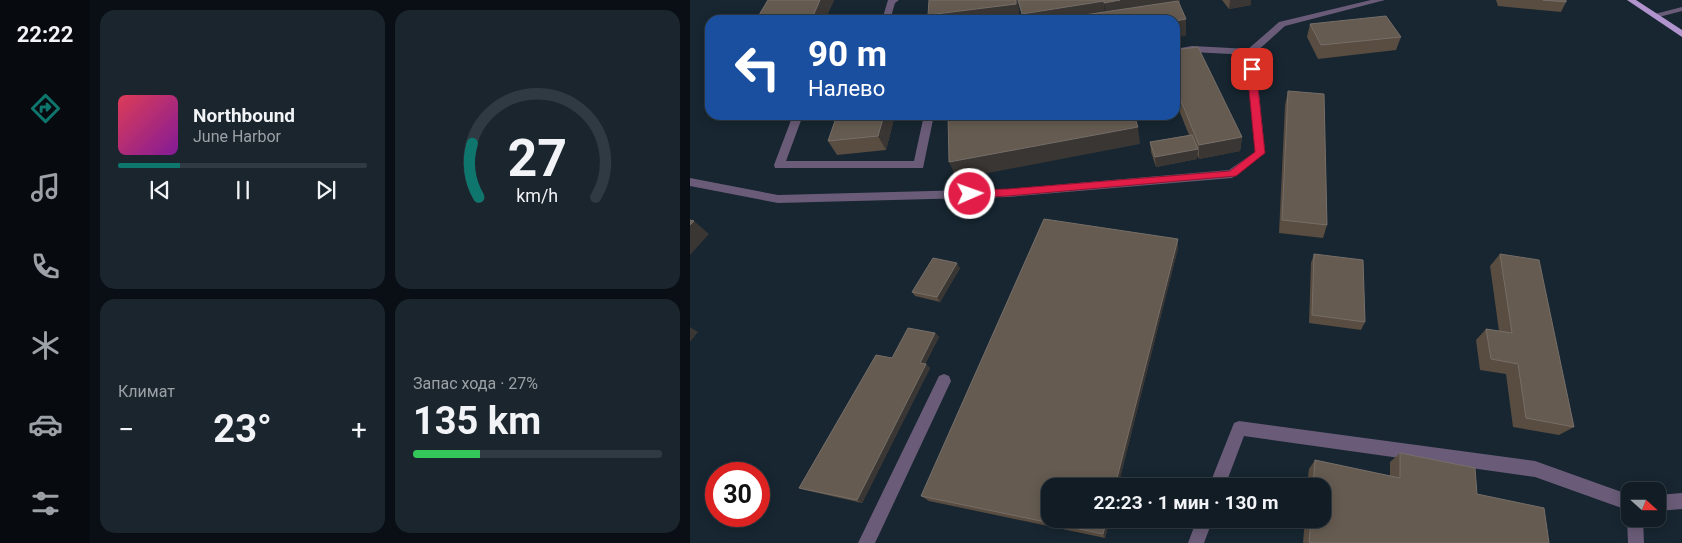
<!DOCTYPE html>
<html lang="ru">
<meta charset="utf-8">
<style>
body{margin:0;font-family:Roboto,sans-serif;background:#1a252d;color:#f1f3f6;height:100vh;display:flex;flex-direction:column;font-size:19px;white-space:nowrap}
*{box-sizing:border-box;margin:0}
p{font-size:16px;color:#9ca1a7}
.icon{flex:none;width:28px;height:28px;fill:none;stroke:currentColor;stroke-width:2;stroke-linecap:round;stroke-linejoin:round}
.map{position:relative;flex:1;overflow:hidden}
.side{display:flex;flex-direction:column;gap:10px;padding:10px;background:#090f14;width:600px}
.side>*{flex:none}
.hud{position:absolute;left:15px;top:15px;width:475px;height:105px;border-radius:15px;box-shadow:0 2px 12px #0003,0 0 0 1px #303a42;background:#1a4fa0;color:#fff;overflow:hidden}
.needle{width:32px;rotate:111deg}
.fabs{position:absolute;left:931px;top:482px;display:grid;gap:10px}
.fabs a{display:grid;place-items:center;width:45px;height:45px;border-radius:10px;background:#111c25;box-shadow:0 2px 12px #0003,0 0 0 1px #303a42;font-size:25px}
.speed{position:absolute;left:15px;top:462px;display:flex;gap:10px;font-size:25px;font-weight:700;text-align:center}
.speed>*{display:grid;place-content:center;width:65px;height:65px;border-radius:50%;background:#111c25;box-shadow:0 2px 12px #0003,0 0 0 1px #303a42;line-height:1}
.speed .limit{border:8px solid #d22;background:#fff;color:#111}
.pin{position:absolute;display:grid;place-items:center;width:42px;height:42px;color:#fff;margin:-21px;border-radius:10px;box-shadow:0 2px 8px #0006}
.me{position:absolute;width:55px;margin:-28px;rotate:88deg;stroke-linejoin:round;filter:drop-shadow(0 0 4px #0008)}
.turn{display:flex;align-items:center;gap:18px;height:105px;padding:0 20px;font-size:22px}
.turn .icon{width:65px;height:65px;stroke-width:2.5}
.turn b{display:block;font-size:35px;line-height:42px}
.big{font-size:38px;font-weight:700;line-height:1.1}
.side .tile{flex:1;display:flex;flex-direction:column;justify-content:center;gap:8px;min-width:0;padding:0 18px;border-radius:15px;background:#1a252d}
.side .dial{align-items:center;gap:0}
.dial svg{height:130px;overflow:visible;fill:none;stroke:#303a42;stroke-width:7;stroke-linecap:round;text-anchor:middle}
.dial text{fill:#f1f3f6;stroke:none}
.song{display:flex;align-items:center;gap:15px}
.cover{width:60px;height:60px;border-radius:8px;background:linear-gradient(135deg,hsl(350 70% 55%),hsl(290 70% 35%))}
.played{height:5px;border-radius:2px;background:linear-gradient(90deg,#0f766e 25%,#303a42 25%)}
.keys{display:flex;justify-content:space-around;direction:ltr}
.heat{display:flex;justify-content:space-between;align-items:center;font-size:28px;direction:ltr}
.charge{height:8px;border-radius:4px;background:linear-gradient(90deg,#34c759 27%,#303a42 0)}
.side .tiles{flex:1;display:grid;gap:10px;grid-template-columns:repeat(2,1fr)}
.trip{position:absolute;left:351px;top:478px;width:290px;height:50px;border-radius:15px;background:#111c25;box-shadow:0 2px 12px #0003,0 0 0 1px #303a42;font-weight:700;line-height:50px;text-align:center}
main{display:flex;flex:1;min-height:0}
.dock{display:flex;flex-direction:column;width:90px;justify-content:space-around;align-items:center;background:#070b0f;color:#9ca1a7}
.dock .icon{width:35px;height:35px}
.dock .active{color:#0f766e}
.dock b{font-size:22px;color:#f1f3f6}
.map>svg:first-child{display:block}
</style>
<main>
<nav class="dock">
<b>22:22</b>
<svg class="icon active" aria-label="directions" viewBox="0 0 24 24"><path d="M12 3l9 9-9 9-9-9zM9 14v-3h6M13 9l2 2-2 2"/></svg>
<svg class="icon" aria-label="music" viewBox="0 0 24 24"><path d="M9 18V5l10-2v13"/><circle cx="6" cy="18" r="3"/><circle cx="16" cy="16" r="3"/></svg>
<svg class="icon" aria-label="phone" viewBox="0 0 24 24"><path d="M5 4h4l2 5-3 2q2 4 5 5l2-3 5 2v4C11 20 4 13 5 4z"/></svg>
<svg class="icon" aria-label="climate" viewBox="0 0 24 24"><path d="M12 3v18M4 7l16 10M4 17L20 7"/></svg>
<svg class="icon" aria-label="car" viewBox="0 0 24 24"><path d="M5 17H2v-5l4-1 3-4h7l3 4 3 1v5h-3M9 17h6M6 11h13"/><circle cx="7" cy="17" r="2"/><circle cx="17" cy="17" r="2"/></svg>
<svg class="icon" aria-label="filters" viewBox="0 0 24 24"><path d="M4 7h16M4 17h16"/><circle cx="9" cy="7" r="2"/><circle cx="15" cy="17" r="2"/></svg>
</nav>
<section class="side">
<div class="tiles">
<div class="tile">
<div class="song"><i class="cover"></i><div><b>Northbound</b><p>June Harbor</p></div></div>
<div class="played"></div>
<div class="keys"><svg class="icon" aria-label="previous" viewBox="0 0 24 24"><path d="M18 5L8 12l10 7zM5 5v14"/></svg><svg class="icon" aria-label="pause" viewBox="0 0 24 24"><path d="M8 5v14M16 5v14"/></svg><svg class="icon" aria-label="next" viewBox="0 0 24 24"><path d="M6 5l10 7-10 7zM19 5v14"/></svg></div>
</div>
<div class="tile dial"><svg viewBox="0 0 100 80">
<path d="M14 69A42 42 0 1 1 86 69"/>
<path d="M14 69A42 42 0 0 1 10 36" stroke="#0f766e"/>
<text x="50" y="56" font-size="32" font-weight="700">27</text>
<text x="50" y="72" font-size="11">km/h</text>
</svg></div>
<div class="tile"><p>Климат</p>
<div class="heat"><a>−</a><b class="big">23°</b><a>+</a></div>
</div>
<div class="tile"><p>Запас хода · 27%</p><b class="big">135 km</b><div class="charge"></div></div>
</div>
</section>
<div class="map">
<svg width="992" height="543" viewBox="0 0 992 543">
<rect width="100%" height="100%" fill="#172631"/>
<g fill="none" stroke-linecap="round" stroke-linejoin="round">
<!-- lane -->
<g fill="#6a5c78" fill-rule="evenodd">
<polygon points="198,0 209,0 205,3 200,20 192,20"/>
<polygon points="992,7 992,11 965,18 961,15"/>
<polygon points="502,46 560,49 564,52 560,55 502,52 485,55 485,49"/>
<polygon points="103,115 113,115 96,161 224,161 234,115 244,115 233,168 85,168 84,165"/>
<polygon points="254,374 259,376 261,381 185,543 168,543 249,376"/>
<polygon points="549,421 845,461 940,495 940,511 845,477 554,436 535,486 519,486 544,423"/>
<polygon points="992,493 992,509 968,511 968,495"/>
<polygon points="939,513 940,519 953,519 954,543 938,543 937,519"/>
<polygon points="507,519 523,519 514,543 498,543"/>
</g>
<!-- street -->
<polygon fill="#6a5c78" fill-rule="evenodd" points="681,0 695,0 595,26 565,53 575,153 542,178 318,197 88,203 0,186 0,178 88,195 318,189 539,170 565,152 557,50 589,22"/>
<!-- primary -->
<polygon fill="#b194ce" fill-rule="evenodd" points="937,0 946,0 992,30 992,37"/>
</g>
<!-- wall -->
<g fill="#594c40">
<polygon points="144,0 135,20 66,20"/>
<polygon points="532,0 561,0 561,5 539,9"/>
<polygon points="806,0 876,0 876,2 871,12 808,6"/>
<polygon points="620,24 711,37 706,50 628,59 617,37"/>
<polygon points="485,50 552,137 550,151 509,159 507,155 507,159 466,167 461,152 460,142 499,135 485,100"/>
<polygon points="598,91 637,225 633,238 589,233 595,105"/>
<polygon points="205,115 196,150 147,155 138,141"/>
<polygon points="488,239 488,248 428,486 360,486 420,519 415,538 239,501 231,496"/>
<polygon points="624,254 675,322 671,330 619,323 621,263"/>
<polygon points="810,254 884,427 869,435 823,427 816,374 790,370 786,340 796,329 809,331 800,266"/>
<polygon points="270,268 250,302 225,296 222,292"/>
<polygon points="245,333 249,337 235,364 240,368 172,503 115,490 109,488 202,358"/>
<polygon points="710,453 787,494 859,543 613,543 615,519 632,519 632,486 617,486 619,469 625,460 700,476 700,462"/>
</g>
<!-- shaded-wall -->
<g fill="#393633">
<polygon points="130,0 144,0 135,20 125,20 123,16"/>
<polygon points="326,0 328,0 330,18 312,20 240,20 238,15"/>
<polygon points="430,0 490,0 490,4 416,16 414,3"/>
<polygon points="540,0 561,0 561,5 539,9"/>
<polygon points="414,1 415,15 384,20 333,20 332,14"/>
<polygon points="496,19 496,36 485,37 485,21"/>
<polygon points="194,115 205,115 196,150 188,136"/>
<polygon points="448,127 450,144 267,179 259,162"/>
<polygon points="552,137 550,151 509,159 509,145"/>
<polygon points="508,149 507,159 466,167 465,157"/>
<polygon points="4,221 19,234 0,255 0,225"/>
<polygon points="488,239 488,248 428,486 425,486"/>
<polygon points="267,263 270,268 250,302 247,297"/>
<polygon points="0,327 8,332 0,342"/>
<polygon points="245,333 249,337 233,367 230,363"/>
<polygon points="236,364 240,368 172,503 167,500"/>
<polygon points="417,519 420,519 415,538 413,534"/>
</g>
<!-- building -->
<g fill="#655b51" stroke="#766e68">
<polygon points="78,0 130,0 123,16 66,20"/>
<polygon points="239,0 326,0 326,4 238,15"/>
<polygon points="328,0 430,0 414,3 414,1 332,14"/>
<polygon points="853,0 876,0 876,2"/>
<polygon points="488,1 496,19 485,21 361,20"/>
<polygon points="696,16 711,37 631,45 620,24"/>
<polygon points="508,47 552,137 509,145 485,86 485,50"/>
<polygon points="598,91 634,94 637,225 592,220"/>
<polygon points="147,115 194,115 188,136 138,141"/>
<polygon points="258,115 444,115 448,127 259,162"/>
<polygon points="502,135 508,149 465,157 460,142"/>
<polygon points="354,219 488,239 425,486 360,486 360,519 417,519 413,534 231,496"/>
<polygon points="0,220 4,221 0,225"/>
<polygon points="624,254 673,260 675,322 622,315"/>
<polygon points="810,254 849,260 884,427 836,418 828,364 801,359 796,329 822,333"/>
<polygon points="243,258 267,263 247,297 222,292"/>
<polygon points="218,328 245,333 230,363 236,364 167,500 109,488 186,355 202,358"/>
<polygon points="710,453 785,468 787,494 854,508 859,543 624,543 619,542 621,519 632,519 632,486 623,486 625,460 710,478"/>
</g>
<!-- route -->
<polygon fill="#e11d48" stroke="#92132f" points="562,66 566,69 575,153 546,176 318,196 280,198 275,194 280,190 318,189 540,171 565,152 557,69"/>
</svg>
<div class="fabs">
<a><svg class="needle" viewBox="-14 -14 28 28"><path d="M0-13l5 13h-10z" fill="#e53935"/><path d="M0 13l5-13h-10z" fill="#9ca1a7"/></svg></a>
</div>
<div class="speed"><div class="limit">30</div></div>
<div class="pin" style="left:562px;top:69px;background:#d93025"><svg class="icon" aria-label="arrive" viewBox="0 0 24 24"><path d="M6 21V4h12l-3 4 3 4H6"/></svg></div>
<svg class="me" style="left:280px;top:194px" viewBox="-20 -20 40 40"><circle r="17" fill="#e11d48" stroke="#fff" stroke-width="3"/><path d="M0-11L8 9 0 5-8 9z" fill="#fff"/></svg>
<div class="trip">22:23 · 1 мин · 130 m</div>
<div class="hud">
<div class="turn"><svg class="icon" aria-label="left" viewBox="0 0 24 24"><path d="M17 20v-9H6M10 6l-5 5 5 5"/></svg><div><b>90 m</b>Налево</div></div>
</div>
</div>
</main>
